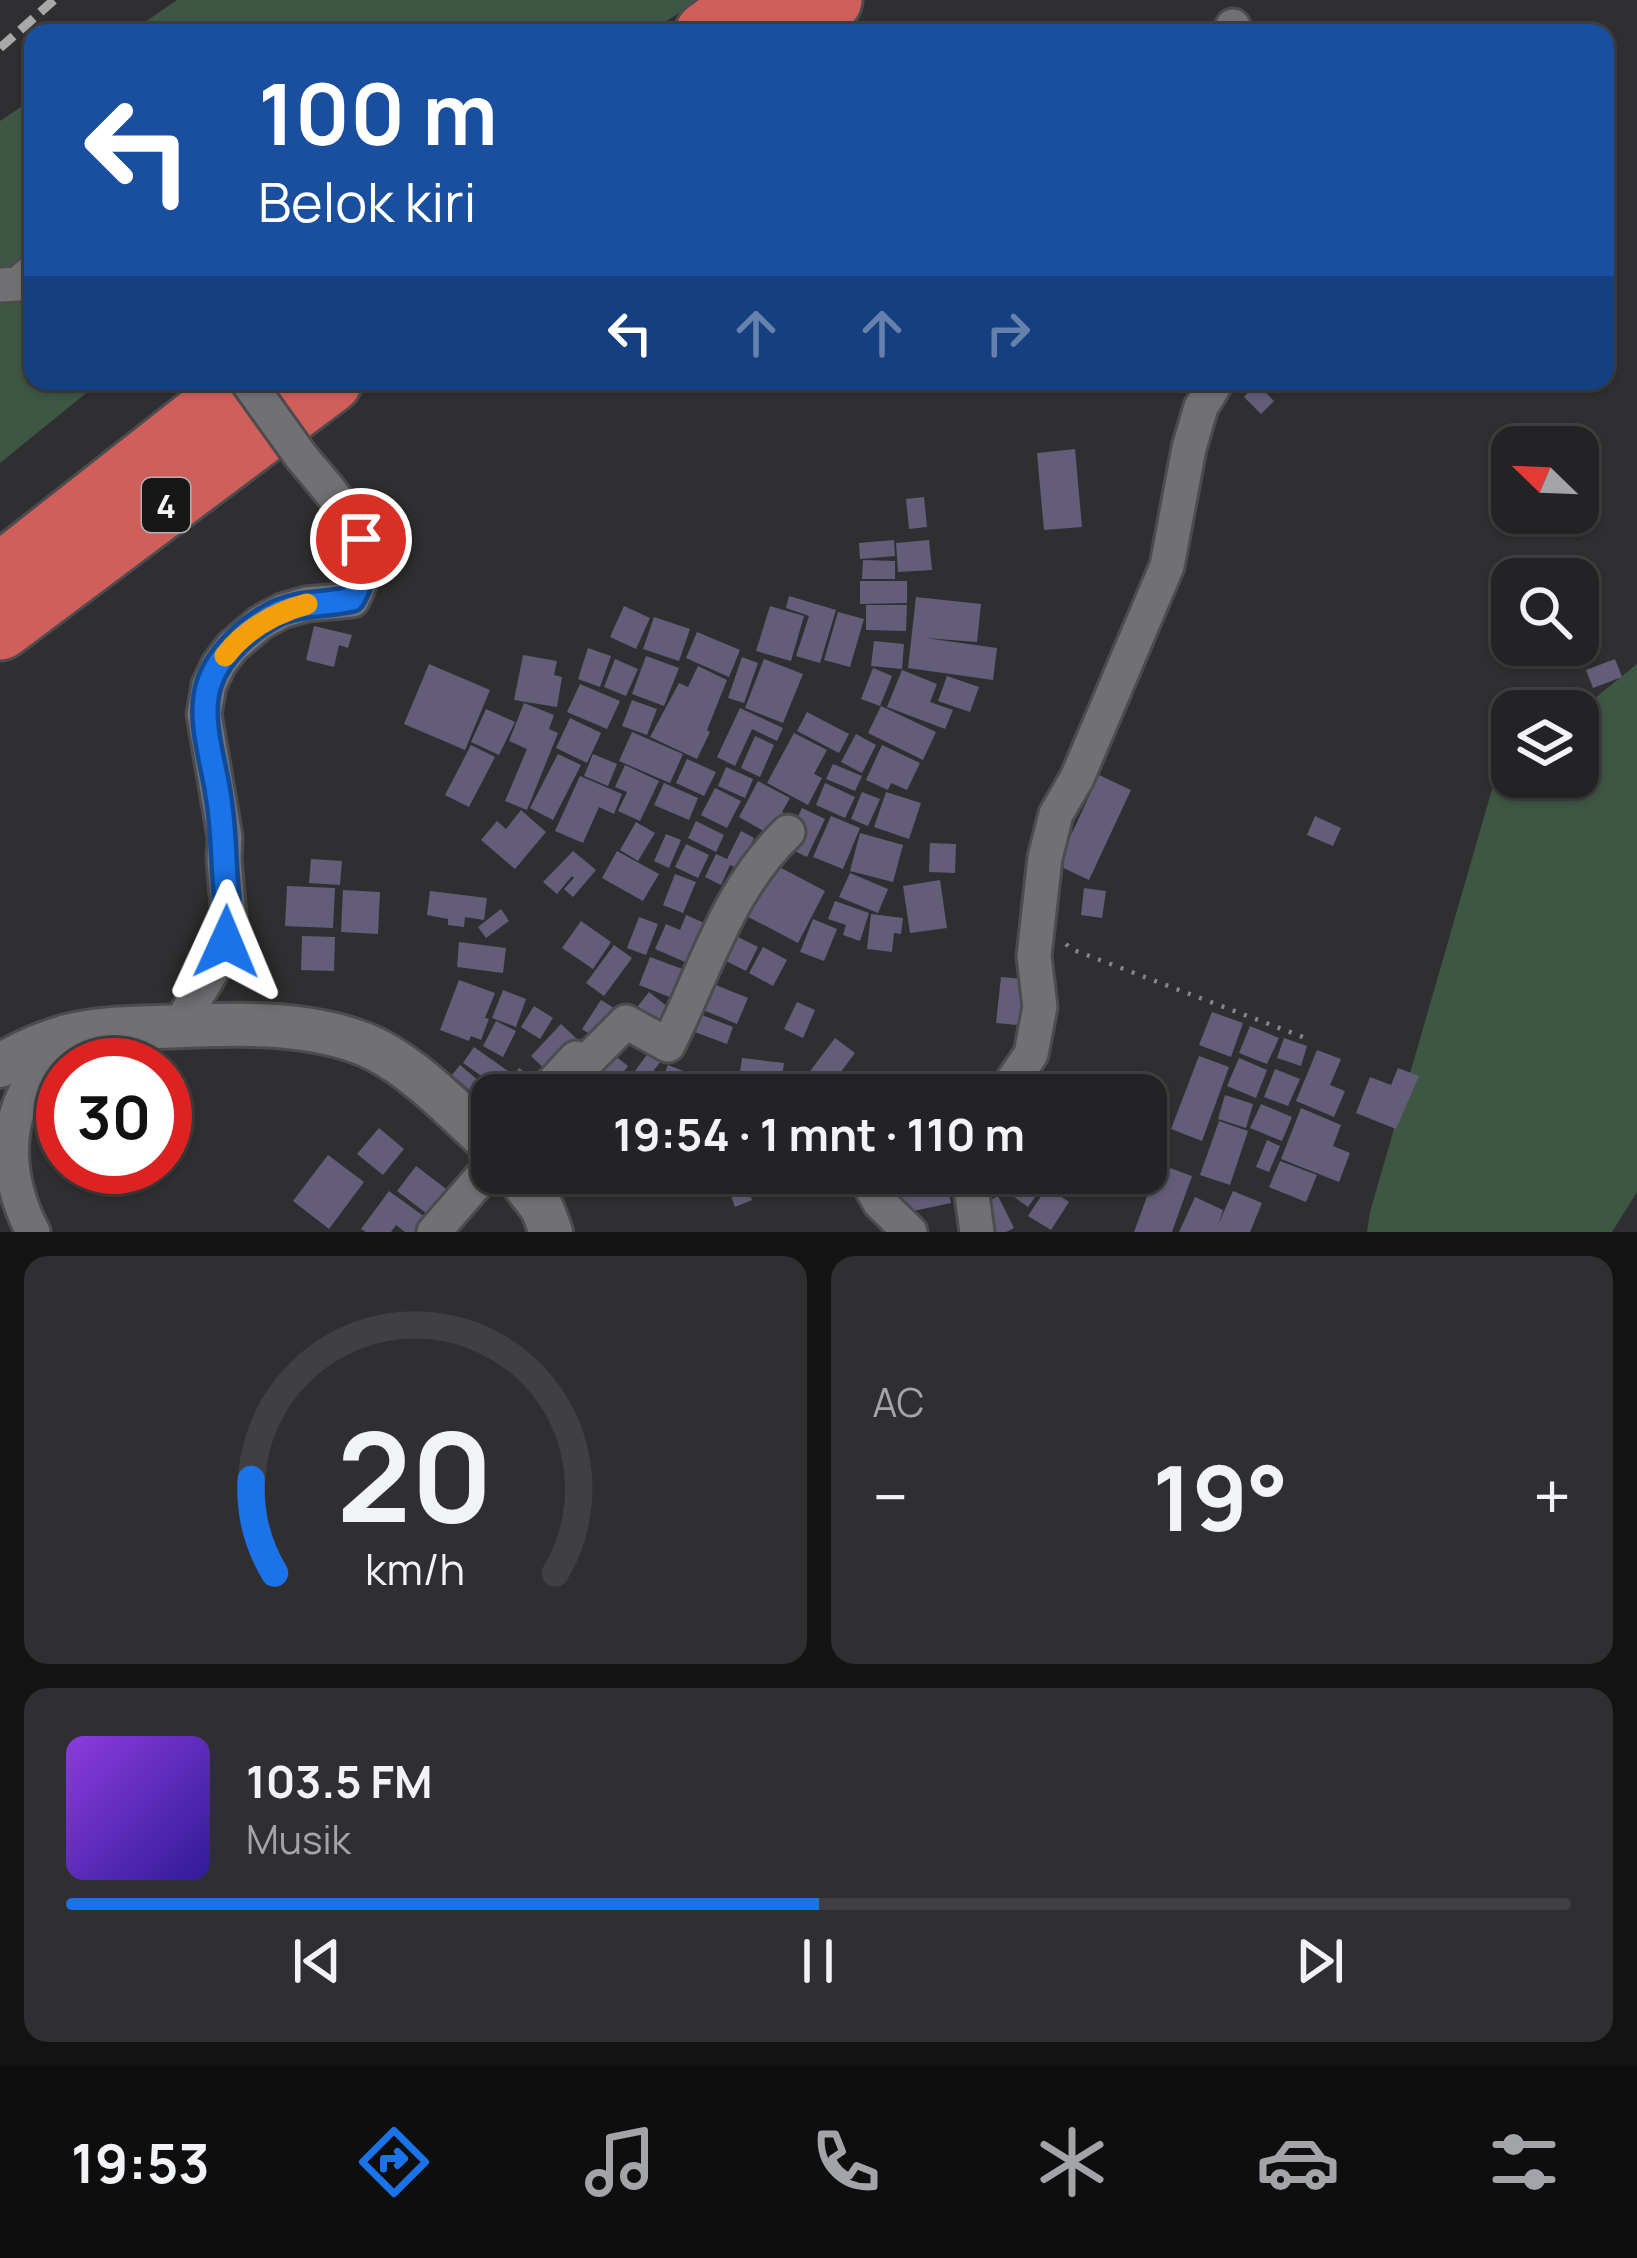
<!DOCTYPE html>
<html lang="id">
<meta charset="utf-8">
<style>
body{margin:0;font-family:Manrope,sans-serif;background:#2f2f32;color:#f1f3f6;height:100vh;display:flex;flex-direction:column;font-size:45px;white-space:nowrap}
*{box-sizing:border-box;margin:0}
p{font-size:39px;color:#a3a4a7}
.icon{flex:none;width:66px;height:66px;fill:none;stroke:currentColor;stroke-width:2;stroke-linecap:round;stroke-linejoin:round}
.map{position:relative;height:1232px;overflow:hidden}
.sheet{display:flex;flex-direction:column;gap:24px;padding:24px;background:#131314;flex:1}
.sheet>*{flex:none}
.hud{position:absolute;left:24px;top:24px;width:1590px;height:366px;border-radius:24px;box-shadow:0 3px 9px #0004,0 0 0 3px #404042;background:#1a4fa0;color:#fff;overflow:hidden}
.needle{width:78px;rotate:293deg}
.fabs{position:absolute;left:1491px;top:426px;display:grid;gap:24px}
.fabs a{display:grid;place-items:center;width:108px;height:108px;border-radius:24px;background:#232325;box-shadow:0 3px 9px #0004,0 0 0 3px #404042;font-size:60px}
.speed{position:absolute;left:36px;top:1038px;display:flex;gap:24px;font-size:60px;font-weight:700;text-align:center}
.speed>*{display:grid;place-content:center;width:156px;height:156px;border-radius:50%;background:#232325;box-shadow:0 3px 9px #0004,0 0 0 3px #404042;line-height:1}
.speed .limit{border:18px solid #d22;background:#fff;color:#111}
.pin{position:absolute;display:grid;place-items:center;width:102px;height:102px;color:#fff;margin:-51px;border:6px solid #fff;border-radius:50%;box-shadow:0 3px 12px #0007}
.me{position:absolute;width:132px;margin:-66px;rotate:1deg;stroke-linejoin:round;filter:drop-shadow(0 0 9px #0008)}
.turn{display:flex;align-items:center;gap:42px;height:252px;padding:0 36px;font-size:54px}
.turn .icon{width:156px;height:156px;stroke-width:2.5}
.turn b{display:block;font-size:84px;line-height:102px}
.lanes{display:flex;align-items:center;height:114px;padding:0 36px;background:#0003;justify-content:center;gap:60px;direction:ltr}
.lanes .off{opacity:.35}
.big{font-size:90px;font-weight:700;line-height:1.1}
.sheet .widget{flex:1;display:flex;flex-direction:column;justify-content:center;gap:18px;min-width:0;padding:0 42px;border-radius:24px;background:#2f2f32}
.sheet .dial{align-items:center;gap:0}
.dial svg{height:312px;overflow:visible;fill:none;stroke:#404042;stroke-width:7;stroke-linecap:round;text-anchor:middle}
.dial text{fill:#f1f3f6;stroke:none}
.song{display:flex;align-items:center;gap:36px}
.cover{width:144px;height:144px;border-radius:18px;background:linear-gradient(135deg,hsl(270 70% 55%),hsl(250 70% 35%))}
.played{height:12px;border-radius:6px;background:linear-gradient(90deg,#1a73e8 50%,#404042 50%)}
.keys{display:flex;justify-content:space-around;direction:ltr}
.heat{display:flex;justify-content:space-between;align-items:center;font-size:66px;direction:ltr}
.sheet .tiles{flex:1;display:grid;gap:24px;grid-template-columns:1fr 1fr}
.widget:last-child{grid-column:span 2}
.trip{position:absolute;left:471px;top:1074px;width:696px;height:120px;border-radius:24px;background:#232325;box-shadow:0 3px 9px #0004,0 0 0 3px #404042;font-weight:700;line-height:120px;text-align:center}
.tab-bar{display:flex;height:192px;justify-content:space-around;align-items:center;background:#0e0e0f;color:#a3a4a7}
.tab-bar .icon{width:84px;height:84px}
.tab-bar .selected{color:#1a73e8}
.tab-bar b{font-size:54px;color:#f1f3f6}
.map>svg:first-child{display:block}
</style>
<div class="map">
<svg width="1637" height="1232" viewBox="0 0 1637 1232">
<rect width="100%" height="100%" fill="#2f2f31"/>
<!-- green -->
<g fill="#3d5744">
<polygon points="177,0 698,0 649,33 129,33"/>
<polygon points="33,99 33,381 101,381 0,463 0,121"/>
<polygon points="1637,664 1637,1192 1612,1232 1367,1232 1370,1212 1495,779 1512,765 1512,777 1578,777 1578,712"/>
</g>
<!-- building -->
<g fill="#635d79">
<polygon points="1256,383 1274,401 1261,414 1244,397"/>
<polygon points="1075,449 1082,527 1044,530 1037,453"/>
<polygon points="924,497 927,527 909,529 906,499"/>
<polygon points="894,540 895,556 860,559 859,543"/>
<polygon points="929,540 932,570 898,572 896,543"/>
<polygon points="863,560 895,561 895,579 862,579"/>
<polygon points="860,581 907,581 907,603 860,604"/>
<polygon points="789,596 836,610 820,663 796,656 809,616 786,608"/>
<polygon points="916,597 981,604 977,642 925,638 997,648 993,680 908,668"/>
<polygon points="866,605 907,605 906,631 866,630"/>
<polygon points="624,606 650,618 636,649 610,637"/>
<polygon points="770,606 804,616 791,661 756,651"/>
<polygon points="838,612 864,619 850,667 824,660"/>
<polygon points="654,617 690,629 679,661 643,649"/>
<polygon points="314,626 352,635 348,648 339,645 334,667 306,660"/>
<polygon points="697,632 740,650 729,677 686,658"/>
<polygon points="874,641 904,644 902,669 871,666"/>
<polygon points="588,648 611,656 600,687 578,679"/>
<polygon points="523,655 557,661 554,675 562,677 557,707 514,700"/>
<polygon points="646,656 679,668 664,706 632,694"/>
<polygon points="742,657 758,663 744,703 728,698"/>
<polygon points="615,659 638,669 626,696 604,687"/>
<polygon points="764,659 803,674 783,723 745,708"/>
<polygon points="1615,659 1622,677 1593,688 1586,670"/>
<polygon points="429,664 490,690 465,750 404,724"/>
<polygon points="698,666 727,680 707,730 710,732 697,759 650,737 679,683 688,687"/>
<polygon points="873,668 892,676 880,706 861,699"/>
<polygon points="902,670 937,684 930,702 953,710 945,729 887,707"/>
<polygon points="947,676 979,687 970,712 938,701"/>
<polygon points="580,684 620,701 607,729 567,712"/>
<polygon points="632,700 657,709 647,735 622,726"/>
<polygon points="524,703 554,715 549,729 558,733 527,810 505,801 527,749 509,741"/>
<polygon points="881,706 936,732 923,760 868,733"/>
<polygon points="740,708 783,728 777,741 752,729 735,766 717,757"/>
<polygon points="486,709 515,722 499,755 471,742"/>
<polygon points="807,712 849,734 839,753 797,731"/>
<polygon points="570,718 601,733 587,763 556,748"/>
<polygon points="632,732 683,754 670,783 619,761"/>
<polygon points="794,733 827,750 814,774 822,778 808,805 767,783"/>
<polygon points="856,734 876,745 862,773 841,762"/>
<polygon points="755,736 774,745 760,777 741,768"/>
<polygon points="471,745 495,757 469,807 445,795"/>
<polygon points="882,745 920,763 907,790 891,783 888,790 866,780"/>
<polygon points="558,754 581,765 553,820 530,808"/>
<polygon points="593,754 617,764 608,786 584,776"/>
<polygon points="687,759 716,772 704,796 676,783"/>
<polygon points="833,764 862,776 855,791 826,779"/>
<polygon points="625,765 659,781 640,821 618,811 627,792 615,787"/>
<polygon points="726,767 753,779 745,798 718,786"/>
<polygon points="1099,775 1131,790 1089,880 1057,865"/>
<polygon points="580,776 622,794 614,814 599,807 583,843 555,831"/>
<polygon points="758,781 790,798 782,812 789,816 776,838 739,817"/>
<polygon points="664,783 698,798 689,820 654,805"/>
<polygon points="825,783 855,797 845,818 816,805"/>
<polygon points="715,788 741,801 727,828 701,815"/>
<polygon points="862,792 880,799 868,826 851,819"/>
<polygon points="886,792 921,803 909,839 874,827"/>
<polygon points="802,808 825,819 807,857 784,846"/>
<polygon points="521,810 546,832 515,869 481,840 497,821 506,829"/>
<polygon points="831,816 860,828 843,869 813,857"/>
<polygon points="1315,816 1341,828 1333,846 1307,835"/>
<polygon points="696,821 724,835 716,852 688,838"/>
<polygon points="636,822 655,833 638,861 620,850"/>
<polygon points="741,831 754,838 739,869 730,865 721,885 705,877 716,854 727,859"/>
<polygon points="860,833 903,845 893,882 850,871"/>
<polygon points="666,834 681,840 669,868 654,861"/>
<polygon points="930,843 956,844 955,873 929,872"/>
<polygon points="686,844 709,855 698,878 675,867"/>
<polygon points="573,851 596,870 573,897 564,889 574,878 572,876 557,894 543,882"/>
<polygon points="617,851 659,874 643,901 602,878"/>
<polygon points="311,859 342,861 340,885 309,883"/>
<polygon points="766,860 825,891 798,943 739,912"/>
<polygon points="850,873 888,889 878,913 839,897"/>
<polygon points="675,874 696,882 683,913 663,905"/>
<polygon points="940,880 947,928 910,933 903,886"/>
<polygon points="287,886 335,888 333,928 285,926"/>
<polygon points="1084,888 1106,891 1102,918 1081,915"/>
<polygon points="343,890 380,892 378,934 341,932"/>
<polygon points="430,891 487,898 484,920 465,917 464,927 448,925 448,919 427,915"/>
<polygon points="835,901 869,913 860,941 843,935 846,925 828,919"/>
<polygon points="501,909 509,921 486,938 478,927"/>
<polygon points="871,914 903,918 901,934 894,933 892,952 867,949"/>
<polygon points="686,915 716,928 699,968 655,949 666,924 680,930"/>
<polygon points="639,917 658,924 646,955 627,948"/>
<polygon points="813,919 837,929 824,961 800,952"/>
<polygon points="581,921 611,942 593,969 562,948"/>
<polygon points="726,931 758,947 746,971 714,955"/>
<polygon points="302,936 335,937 334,971 301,970"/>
<polygon points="459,942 506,948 503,973 457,967"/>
<polygon points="614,945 632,958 604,996 586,983"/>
<polygon points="763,947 787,960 773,986 749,973"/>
<polygon points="650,957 696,974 685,1003 639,985"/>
<polygon points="1001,977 1033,980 1028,1026 996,1023"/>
<polygon points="459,980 495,993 485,1018 489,1019 481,1040 471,1036 469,1041 440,1030"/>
<polygon points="706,981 748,998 737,1024 696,1007"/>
<polygon points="503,990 526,999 516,1027 492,1018"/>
<polygon points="649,992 673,1011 654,1035 631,1015"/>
<polygon points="601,1000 622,1013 603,1043 582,1029"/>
<polygon points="797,1002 815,1010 803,1038 784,1029"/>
<polygon points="534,1006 553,1018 540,1039 521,1027"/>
<polygon points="1212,1012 1243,1023 1231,1057 1199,1045"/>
<polygon points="699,1014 733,1027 727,1044 692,1031"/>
<polygon points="496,1021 516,1031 503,1057 483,1046"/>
<polygon points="561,1024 578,1040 548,1072 531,1056"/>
<polygon points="1250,1026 1279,1038 1267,1064 1239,1053"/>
<polygon points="835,1038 855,1053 828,1089 808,1074"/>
<polygon points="1284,1038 1307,1046 1301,1066 1277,1058"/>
<polygon points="474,1047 508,1071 497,1087 463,1063"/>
<polygon points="604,1047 628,1066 606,1095 602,1095 580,1078"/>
<polygon points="1317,1050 1341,1059 1330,1085 1345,1091 1334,1117 1296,1101"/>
<polygon points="649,1052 661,1061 635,1095 617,1095"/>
<polygon points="1199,1056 1229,1067 1202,1141 1171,1129"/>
<polygon points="742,1058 784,1063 782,1076 740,1072"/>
<polygon points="1239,1058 1267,1070 1256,1098 1227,1086"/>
<polygon points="460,1065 492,1092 486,1104 452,1075"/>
<polygon points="668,1065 688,1073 679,1095 655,1095"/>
<polygon points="519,1068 539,1082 529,1095 500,1095"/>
<polygon points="1398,1068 1419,1076 1396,1129 1356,1113 1370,1077 1391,1085"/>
<polygon points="1275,1069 1300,1079 1288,1106 1264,1097"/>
<polygon points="1225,1095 1253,1104 1246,1128 1218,1119"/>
<polygon points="1261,1104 1292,1117 1282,1141 1250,1128"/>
<polygon points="1301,1108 1341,1125 1333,1146 1350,1153 1339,1182 1281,1159"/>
<polygon points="1219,1121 1248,1131 1230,1185 1200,1175"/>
<polygon points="379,1128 404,1149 383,1175 357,1154"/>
<polygon points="1267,1140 1280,1146 1269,1172 1256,1167"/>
<polygon points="328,1155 364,1182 329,1229 293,1201"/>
<polygon points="1280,1161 1317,1175 1306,1202 1269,1187"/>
<polygon points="1159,1164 1192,1176 1172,1232 1134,1232"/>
<polygon points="416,1166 449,1191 430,1216 397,1191"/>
<polygon points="994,1173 1043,1173 1049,1178 1028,1207 990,1179"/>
<polygon points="743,1175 752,1200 735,1207 726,1181"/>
<polygon points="946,1178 951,1203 899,1214 893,1190"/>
<polygon points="1047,1187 1069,1202 1051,1230 1028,1216"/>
<polygon points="389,1191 429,1220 420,1232 405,1232 396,1225 391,1232 366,1232 361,1229"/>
<polygon points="1233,1191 1262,1203 1250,1232 1179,1232 1195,1197 1223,1210 1218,1225"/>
<polygon points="998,1196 1014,1228 1006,1232 985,1232 974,1209"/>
</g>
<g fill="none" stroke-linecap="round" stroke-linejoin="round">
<!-- minor casing -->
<g stroke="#4c4c4e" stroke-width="39">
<g id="minor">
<polyline points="1233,26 1234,33"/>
<polyline points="0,285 18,284 33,271"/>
<path d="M179 1026 214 967 226 942 229 916 224 860 225 837 204 714 209 685 219 664 232 647 260 623 282 611 306 604 352 600C385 544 333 496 300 455"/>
<path d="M542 1095 576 1058 585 1063 626 1022 668 1045C705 972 727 890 788 832"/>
<polyline points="1003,1095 1031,1054 1040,1007 1034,956 1045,858 1056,814 1077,778 1167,566 1189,448 1201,407 1217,381"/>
<polyline points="863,1173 880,1203 910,1232"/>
<polyline points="969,1173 977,1232"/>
<path d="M33 1232C6 1180 1 1121 38 1072 48 1059 59 1048 69 1036"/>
<polyline points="434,1232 492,1165"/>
</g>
</g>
<!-- tertiary casing -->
<g stroke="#4c4c4e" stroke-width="48">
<g id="tertiary">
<path d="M0 1066C21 1052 43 1043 67 1036 97 1028 129 1028 159 1027 224 1024 299 1020 361 1043 409 1061 455 1111 492 1145"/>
<polyline points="515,1173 542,1208 551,1232"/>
</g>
</g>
<!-- motorway casing -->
<g stroke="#4c4c4e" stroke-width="69">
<g id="motorway">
<polyline points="707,33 753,0"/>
<polyline points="785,33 830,0"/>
<polyline points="0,576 201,418 254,381"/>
<polyline points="0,628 330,381"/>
</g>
</g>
<!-- path -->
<polyline stroke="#868688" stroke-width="4.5" stroke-dasharray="3 9" stroke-linecap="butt" points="1066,944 1071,949 1311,1040"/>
<!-- minor -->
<use href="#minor" stroke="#717073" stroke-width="33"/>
<!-- tertiary -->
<use href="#tertiary" stroke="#717073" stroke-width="42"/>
<!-- motorway -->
<use href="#motorway" stroke="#d05f5b" stroke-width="63"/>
<!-- rail -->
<polyline stroke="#a8a8a9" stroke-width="9" stroke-dasharray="18 9" stroke-linecap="butt" points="0,48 54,0"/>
<!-- minor-bridge casing -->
<g stroke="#4c4c4e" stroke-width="39" stroke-linecap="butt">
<polyline id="minor-bridge" points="247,381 300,455"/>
</g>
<!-- minor-bridge -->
<use href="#minor-bridge" stroke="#717073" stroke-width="33"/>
</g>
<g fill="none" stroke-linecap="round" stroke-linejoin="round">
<!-- route casing -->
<g stroke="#114b97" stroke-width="30">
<path id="route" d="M226 942C230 912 225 889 224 859 223 837 222 816 218 794 213 759 198 719 209 684 219 653 250 626 279 612 303 602 327 605 352 599 363 581 364 559 361 539"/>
</g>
<!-- route -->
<use href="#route" stroke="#1a73e8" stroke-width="21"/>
<!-- slow -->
<path stroke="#f59e0b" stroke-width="21" d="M225 656C246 629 274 613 307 604"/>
</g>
<g text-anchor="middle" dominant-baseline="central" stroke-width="12" stroke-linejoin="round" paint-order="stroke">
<!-- shield labels -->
<rect fill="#171718" stroke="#b2b2b3" stroke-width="3" x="142" y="478" width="48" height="54" rx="9"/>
<g font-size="33" font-weight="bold" fill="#f4f4f5">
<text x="166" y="505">4</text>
</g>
</g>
</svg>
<div class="fabs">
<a><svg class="needle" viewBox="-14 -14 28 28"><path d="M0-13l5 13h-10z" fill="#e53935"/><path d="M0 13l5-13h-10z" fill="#a3a4a7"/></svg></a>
<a><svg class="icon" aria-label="search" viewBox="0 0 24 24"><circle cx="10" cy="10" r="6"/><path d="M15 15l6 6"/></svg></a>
<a><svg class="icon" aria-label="layers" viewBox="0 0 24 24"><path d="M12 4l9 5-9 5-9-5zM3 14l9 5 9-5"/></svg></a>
</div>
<div class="speed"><div class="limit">30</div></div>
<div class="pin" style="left:361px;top:539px;background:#d93025"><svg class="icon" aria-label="arrive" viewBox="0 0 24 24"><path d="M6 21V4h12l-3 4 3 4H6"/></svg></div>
<svg class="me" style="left:226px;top:942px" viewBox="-20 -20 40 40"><path d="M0-17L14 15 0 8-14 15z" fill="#1a73e8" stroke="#fff" stroke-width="4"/></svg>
<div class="trip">19:54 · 1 mnt · 110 m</div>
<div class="hud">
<div class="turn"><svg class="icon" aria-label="left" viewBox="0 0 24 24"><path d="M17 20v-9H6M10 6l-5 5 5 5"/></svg><div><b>100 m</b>Belok kiri</div></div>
<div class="lanes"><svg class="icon" aria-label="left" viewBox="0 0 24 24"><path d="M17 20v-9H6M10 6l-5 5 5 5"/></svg><svg class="icon off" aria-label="ahead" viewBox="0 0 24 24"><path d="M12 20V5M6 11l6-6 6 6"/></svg><svg class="icon off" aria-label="ahead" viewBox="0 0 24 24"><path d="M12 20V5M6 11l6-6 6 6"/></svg><svg class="icon off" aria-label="right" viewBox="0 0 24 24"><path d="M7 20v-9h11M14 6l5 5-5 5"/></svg></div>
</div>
</div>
<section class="sheet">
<div class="tiles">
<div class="widget dial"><svg viewBox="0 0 100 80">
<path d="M14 69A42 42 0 1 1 86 69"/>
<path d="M14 69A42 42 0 0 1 8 45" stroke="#1a73e8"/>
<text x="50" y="56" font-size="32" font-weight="700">20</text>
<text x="50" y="72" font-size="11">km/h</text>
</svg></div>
<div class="widget"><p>AC</p>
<div class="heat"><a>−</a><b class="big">19°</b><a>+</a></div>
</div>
<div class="widget">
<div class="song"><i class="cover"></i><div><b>103.5 FM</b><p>Musik</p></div></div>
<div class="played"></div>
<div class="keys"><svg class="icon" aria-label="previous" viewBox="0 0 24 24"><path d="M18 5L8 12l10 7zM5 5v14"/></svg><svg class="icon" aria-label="pause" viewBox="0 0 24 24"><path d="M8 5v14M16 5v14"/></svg><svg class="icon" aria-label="next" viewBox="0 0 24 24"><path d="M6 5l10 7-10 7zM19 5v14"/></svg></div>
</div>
</div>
</section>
<nav class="tab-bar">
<b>19:53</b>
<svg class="icon selected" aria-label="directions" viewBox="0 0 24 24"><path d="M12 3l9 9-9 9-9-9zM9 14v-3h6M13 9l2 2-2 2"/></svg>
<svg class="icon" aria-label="music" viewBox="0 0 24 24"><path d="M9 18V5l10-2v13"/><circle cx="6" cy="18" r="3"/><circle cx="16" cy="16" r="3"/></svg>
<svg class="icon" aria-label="phone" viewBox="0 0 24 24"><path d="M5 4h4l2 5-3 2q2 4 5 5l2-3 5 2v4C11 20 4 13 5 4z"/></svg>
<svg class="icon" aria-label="climate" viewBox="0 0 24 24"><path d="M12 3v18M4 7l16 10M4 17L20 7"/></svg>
<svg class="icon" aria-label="car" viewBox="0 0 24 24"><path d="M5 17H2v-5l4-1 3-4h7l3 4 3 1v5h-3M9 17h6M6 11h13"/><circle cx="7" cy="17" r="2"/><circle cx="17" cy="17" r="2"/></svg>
<svg class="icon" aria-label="filters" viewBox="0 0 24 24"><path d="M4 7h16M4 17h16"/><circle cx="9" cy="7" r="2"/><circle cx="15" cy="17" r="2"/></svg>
</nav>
